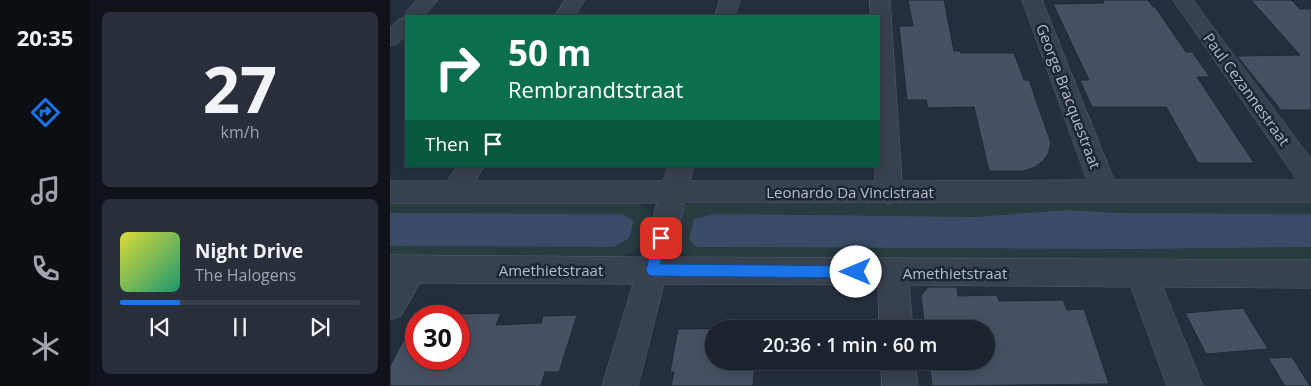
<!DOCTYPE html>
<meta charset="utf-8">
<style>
body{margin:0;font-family:"Open Sans",sans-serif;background:#282f3a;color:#f1f3f6;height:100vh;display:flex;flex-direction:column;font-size:19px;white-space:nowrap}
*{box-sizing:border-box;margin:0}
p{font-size:16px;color:#a0a4aa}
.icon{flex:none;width:28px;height:28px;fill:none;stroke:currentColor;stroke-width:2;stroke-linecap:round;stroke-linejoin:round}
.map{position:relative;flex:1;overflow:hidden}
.side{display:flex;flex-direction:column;gap:12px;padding:12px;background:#0f1319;width:300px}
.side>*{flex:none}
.guide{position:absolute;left:15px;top:15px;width:475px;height:152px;border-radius:0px;box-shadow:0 2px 12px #0003,0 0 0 1px #39404a;background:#0b6e4f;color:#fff;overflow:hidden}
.speed{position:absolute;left:15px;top:305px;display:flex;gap:10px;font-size:25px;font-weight:700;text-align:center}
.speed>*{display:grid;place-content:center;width:65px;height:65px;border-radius:50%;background:#1b232e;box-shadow:0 2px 12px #0003,0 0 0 1px #39404a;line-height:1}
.speed .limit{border:8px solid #d22;background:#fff;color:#111}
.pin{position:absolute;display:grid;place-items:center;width:42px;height:42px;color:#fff;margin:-21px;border-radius:10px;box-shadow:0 2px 8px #0006}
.me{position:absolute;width:55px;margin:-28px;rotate:270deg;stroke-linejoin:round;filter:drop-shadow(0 0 4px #0008)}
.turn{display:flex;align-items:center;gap:18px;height:105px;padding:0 20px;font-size:22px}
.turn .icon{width:65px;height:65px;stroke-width:2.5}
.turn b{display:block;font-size:35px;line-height:42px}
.then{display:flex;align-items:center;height:48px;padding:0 20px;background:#0003;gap:10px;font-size:19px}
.side .tile{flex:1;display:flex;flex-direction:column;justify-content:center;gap:8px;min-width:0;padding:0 18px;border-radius:8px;background:#282f3a}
.side .dial{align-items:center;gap:0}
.dial b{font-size:65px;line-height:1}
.song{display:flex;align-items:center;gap:15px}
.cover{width:60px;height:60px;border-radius:8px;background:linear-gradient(135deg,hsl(60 70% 55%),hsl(160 70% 35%))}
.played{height:5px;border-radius:2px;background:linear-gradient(90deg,#1a73e8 25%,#39404a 25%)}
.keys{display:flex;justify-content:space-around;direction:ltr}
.trip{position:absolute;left:315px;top:320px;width:290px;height:50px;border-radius:25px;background:#1b232e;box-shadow:0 2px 12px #0003,0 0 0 1px #39404a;font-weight:600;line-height:50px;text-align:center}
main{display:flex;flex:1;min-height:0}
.dock{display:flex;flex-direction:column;width:90px;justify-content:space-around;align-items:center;background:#0b0e12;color:#a0a4aa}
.dock .icon{width:35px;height:35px}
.dock .current{color:#1a73e8}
.dock b{font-size:22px;color:#f1f3f6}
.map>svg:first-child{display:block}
</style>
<main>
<nav class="dock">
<b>20:35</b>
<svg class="icon current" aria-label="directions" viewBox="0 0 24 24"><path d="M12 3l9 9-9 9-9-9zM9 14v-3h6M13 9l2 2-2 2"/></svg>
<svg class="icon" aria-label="music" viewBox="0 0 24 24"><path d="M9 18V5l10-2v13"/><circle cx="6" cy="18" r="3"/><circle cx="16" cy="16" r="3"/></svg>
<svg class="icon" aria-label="phone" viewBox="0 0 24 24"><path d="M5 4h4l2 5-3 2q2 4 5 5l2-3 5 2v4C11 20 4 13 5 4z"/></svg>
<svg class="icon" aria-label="climate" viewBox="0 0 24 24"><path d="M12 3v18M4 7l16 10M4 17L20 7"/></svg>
</nav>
<section class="side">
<div class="tile dial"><b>27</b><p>km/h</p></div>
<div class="tile">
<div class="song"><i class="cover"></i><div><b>Night Drive</b><p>The Halogens</p></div></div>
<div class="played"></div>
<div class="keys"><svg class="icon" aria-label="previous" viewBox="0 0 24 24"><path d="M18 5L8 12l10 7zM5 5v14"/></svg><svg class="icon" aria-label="pause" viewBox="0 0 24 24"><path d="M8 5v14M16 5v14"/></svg><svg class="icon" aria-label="next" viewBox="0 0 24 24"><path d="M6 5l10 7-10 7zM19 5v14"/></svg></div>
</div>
</section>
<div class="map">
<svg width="921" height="386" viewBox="0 0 921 386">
<rect width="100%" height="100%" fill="#242f3e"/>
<!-- green -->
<g fill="#263c3f">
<path d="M0 199 244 201 261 212C261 219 259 224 257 231 250 252 242 254 222 259H0V246L224 247 232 214 0 213Z"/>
<path d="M308 199 921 202V214L727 213 677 210 584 217H503L299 240 308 247 741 249 921 247V262L308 258 293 253 281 242C286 221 284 207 308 199Z"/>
</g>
<!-- water -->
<g fill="#394c67">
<polygon points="677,210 727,213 921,214 921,247 741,249 307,247 299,240 304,219 323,214 584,217"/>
<polygon points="0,213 232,214 244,221 239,238 224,247 0,246"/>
</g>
<!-- building -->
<g fill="#455162" stroke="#1f2835">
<polygon points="518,0 554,0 564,51 570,51 571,53 624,53 634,80 639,80 661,143 658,154 653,161 645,167 634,171 599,171 584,107 538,108 536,100 517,100 509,26 523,26"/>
<polygon points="712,0 758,0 763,7 765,7 796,52 802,52 820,77 807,77 864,163 808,163 776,107 702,107 690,80 699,80 663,4 714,3"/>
<polygon points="861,0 901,0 910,9 921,9 921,110 891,110 847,56 910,55"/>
<polygon points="538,287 567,287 568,296 607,295 609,301 673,300 677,310 694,309 719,384 542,386 539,361 596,361 596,329 535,329 531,296"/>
<polygon points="853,308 878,349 816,354 795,313"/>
<polygon points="111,313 106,325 151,323 153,316 187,315 169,372 155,372 151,386 0,386 0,366 26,316 26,359 69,359 69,314"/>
<polygon points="369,328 324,329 324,361 365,361 363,386 281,386 284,372 280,372 288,329"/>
<polygon points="902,357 920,386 895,386 878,358"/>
</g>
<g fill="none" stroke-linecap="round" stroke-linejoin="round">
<!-- minor casing -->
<g stroke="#565f6c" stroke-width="1">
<g id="minor">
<polygon points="27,0 48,0 34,16 16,16 16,35 7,44 0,46 0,28 9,19 14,17 16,12"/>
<polygon points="175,0 195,0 185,16 165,16"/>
<polygon points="330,0 350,0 345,16 325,16"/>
<polygon points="480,0 500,0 512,181 697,180 632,0 652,0 724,180 907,180 783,0 803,0 921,159 921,202 504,202 499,204 494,202 295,202 281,257 921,260 921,288 773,287 813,386 777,386 741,287 519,285 523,329 489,329 488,285 274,284 248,386 212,386 243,284 30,283 11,316 0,320 0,255 251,257 267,203 0,203 0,181 57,181 67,166 94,166 86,181 273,181 278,166 304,166 300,181 485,181 485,166 489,166 489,16 481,16"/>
<polygon points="491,361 525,361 528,386 492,386"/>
</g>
</g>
<!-- minor -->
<use href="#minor" fill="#38414e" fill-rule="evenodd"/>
</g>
<!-- route -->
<polygon fill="#1a73e8" stroke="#114b97" points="271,233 275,234 277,238 270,264 466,266 471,268 473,272 471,276 466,278 262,276 258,274 256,270 265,238 267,234"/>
<g text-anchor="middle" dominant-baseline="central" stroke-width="5" stroke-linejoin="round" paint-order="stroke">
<!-- street labels -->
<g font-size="15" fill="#b4bcc9" stroke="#1d2633">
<text transform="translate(857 89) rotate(54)">Paul Cezannestraat</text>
<text transform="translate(679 96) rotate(69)">George Bracquestraat</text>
<text x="460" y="192">Leonardo Da Vincistraat</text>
<text x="161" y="270">Amethietstraat</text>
<text x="565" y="273">Amethietstraat</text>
</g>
</g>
</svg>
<div class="speed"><div class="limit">30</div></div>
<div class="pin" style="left:271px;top:238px;background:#d93025"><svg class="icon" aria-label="arrive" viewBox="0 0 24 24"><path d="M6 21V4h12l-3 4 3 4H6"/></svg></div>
<svg class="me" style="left:466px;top:272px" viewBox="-20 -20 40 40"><circle r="19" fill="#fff"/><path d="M0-13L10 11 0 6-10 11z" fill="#1a73e8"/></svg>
<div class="trip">20:36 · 1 min · 60 m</div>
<div class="guide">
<div class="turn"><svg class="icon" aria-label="right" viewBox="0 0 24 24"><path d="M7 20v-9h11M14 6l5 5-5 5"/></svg><div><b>50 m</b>Rembrandtstraat</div></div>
<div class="then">Then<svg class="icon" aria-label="arrive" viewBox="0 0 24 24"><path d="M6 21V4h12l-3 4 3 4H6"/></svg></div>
</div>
</div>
</main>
